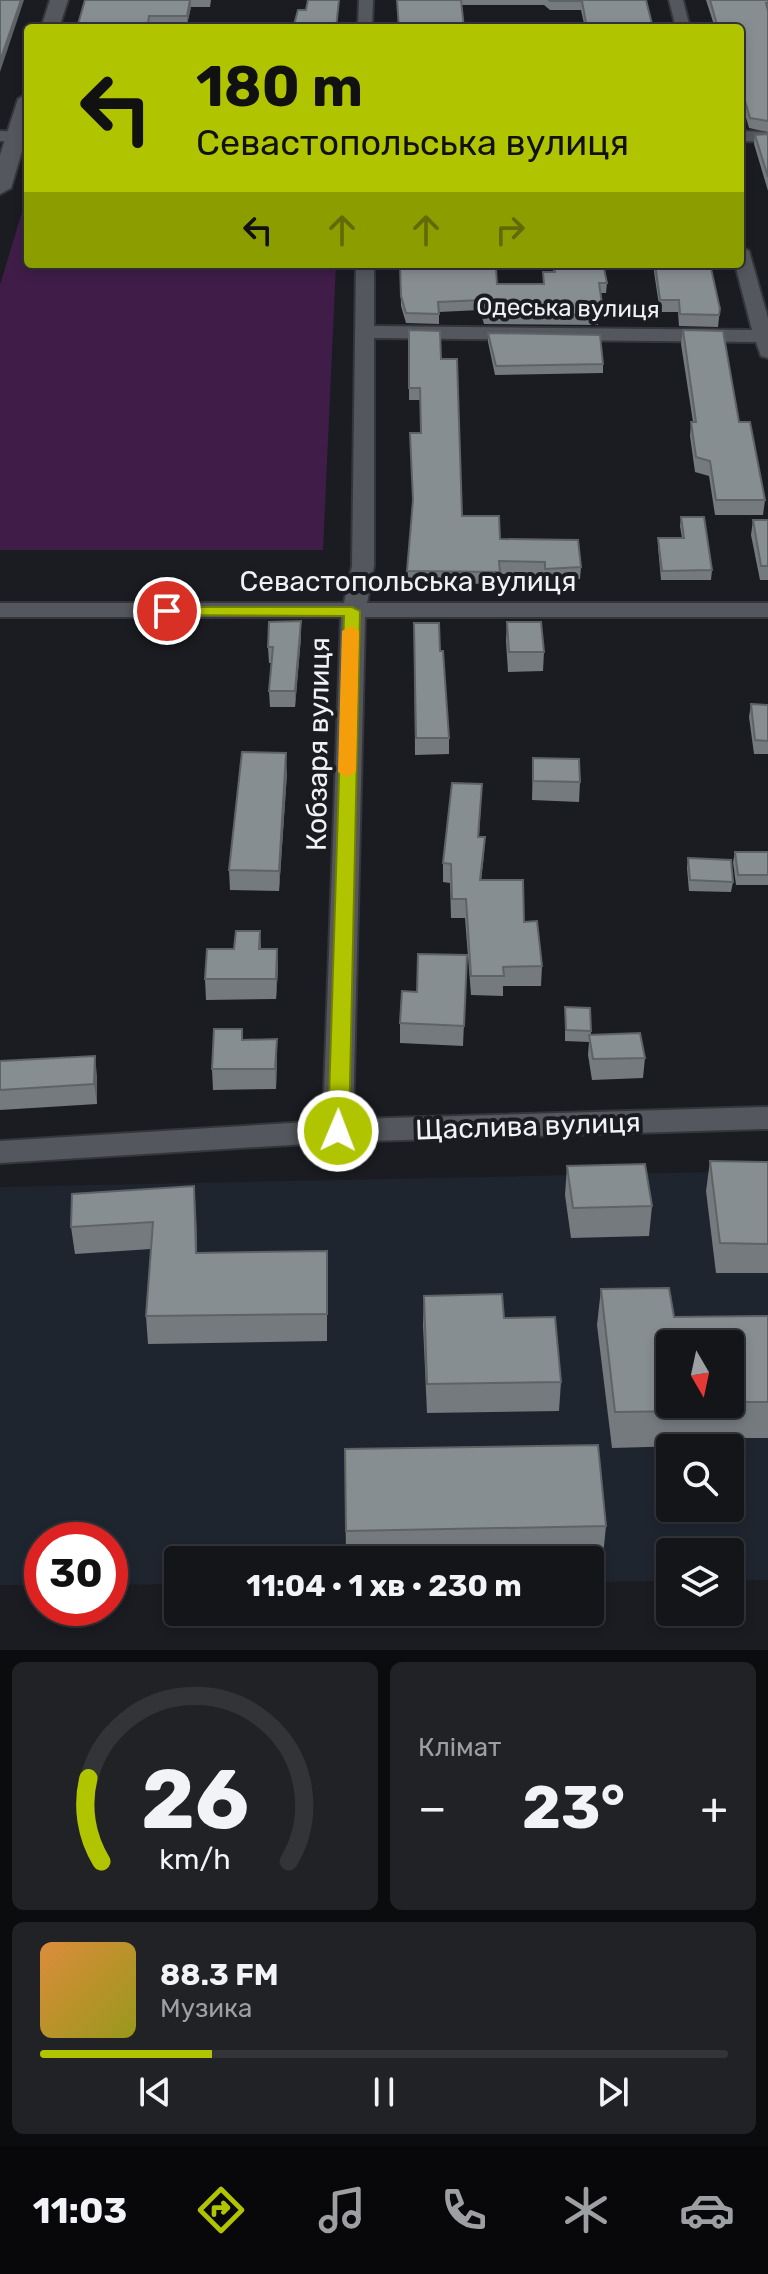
<!DOCTYPE html>
<html lang="uk">
<meta charset="utf-8">
<style>
body{margin:0;font-family:Rubik,sans-serif;background:#212226;color:#f1f3f6;height:100vh;display:flex;flex-direction:column;font-size:30px;white-space:nowrap}
*{box-sizing:border-box;margin:0}
p{font-size:26px;color:#9d9fa2}
.icon{flex:none;width:44px;height:44px;fill:none;stroke:currentColor;stroke-width:2;stroke-linecap:round;stroke-linejoin:round}
.map{position:relative;height:1650px;overflow:hidden}
.side{display:flex;flex-direction:column;gap:12px;padding:12px;background:#0b0c0e;flex:1}
.side>*{flex:none}
.banner{position:absolute;left:24px;top:24px;width:720px;height:244px;border-radius:8px;box-shadow:0 4px 12px #0003,0 0 0 2px #333438;background:#b0c500;color:#111;overflow:hidden}
.needle{width:52px;rotate:171deg}
.fabs{position:absolute;left:656px;top:1330px;display:grid;gap:16px}
.fabs a{display:grid;place-items:center;width:88px;height:88px;border-radius:8px;background:#141519;box-shadow:0 4px 12px #0003,0 0 0 2px #333438;font-size:40px}
.speed{position:absolute;left:24px;top:1522px;display:flex;gap:16px;font-size:40px;font-weight:700;text-align:center}
.speed>*{display:grid;place-content:center;width:104px;height:104px;border-radius:50%;background:#141519;box-shadow:0 4px 12px #0003,0 0 0 2px #333438;line-height:1}
.speed .limit{border:12px solid #d22;background:#fff;color:#111}
.pin{position:absolute;display:grid;place-items:center;width:68px;height:68px;color:#fff;margin:-34px;border:4px solid #fff;border-radius:50%;box-shadow:0 2px 8px #0007}
.me{position:absolute;width:88px;margin:-44px;rotate:1deg;stroke-linejoin:round;filter:drop-shadow(0 0 6px #0008)}
.turn{display:flex;align-items:center;gap:28px;height:168px;padding:0 40px;font-size:36px}
.turn .icon{width:104px;height:104px;stroke-width:2.5}
.turn b{display:block;font-size:56px;line-height:68px}
.lanes{display:flex;align-items:center;height:76px;padding:0 40px;background:#0003;justify-content:center;gap:40px;direction:ltr}
.lanes .off{opacity:.35}
.big{font-size:60px;font-weight:700;line-height:1.1}
.side .widget{flex:1;display:flex;flex-direction:column;justify-content:center;gap:12px;min-width:0;padding:0 28px;border-radius:12px;background:#212226}
.side .dial{align-items:center;gap:0}
.dial svg{height:208px;overflow:visible;fill:none;stroke:#333438;stroke-width:7;stroke-linecap:round;text-anchor:middle}
.dial text{fill:#f1f3f6;stroke:none}
.song{display:flex;align-items:center;gap:24px}
.cover{width:96px;height:96px;border-radius:12px;background:linear-gradient(135deg,hsl(30 70% 55%),hsl(60 70% 35%))}
.played{height:8px;border-radius:4px;background:linear-gradient(90deg,#b0c500 25%,#333438 25%)}
.keys{display:flex;justify-content:space-around;direction:ltr}
.heat{display:flex;justify-content:space-between;align-items:center;font-size:44px;direction:ltr}
.side .tiles{flex:1;display:grid;gap:12px;grid-template-columns:1fr 1fr}
.widget:last-child{grid-column:span 2}
.trip{position:absolute;left:164px;top:1546px;width:440px;height:80px;border-radius:8px;background:#141519;box-shadow:0 4px 12px #0003,0 0 0 2px #333438;font-weight:700;line-height:80px;text-align:center}
.dock{display:flex;height:128px;justify-content:space-around;align-items:center;background:#08080a;color:#9d9fa2}
.dock .icon{width:56px;height:56px}
.dock .on{color:#b0c500}
.dock b{font-size:36px;color:#f1f3f6}
.map>svg:first-child{display:block}
</style>
<div class="map">
<svg width="768" height="1650" viewBox="0 0 768 1650">
<rect width="100%" height="100%" fill="#1a1c21"/>
<!-- built -->
<path fill="#1f252f" fill-rule="evenodd" d="M768 1171V1580L730 1581V1552H670V1581L590 1582V1560H178V1584L110 1585V1540H42V1585H0V1187ZM670 1344H730V1404H670ZM670 1448H730V1508H670Z"/>
<!-- green -->
<polygon fill="#3f1d48" points="28,192 28,264 336,264 323,550 0,550 0,285"/>
<g fill="none" stroke-linecap="round" stroke-linejoin="round">
<!-- minor casing -->
<g stroke="#34363a" stroke-width="4">
<g id="minor">
<polygon points="359,0 373,0 372,28 358,28"/>
<polygon points="669,0 683,0 690,28 676,28"/>
<polygon points="0,131 28,132 28,142 0,141"/>
<polygon points="740,131 768,132 768,142 740,141"/>
<polygon points="740,246 749,251 768,318 768,358 761,356 756,342 374,338 374,566 367,603 768,603 768,617 365,617 353,1119 768,1107 768,1129 338,1142 0,1163 0,1141 323,1121 341,617 0,617 0,603 344,603 352,566 356,264 374,264 374,326 752,330 735,264 740,264"/>
</g>
</g>
<!-- tertiary casing -->
<g stroke="#34363a" stroke-width="4">
<g id="tertiary">
<polygon points="50,0 68,0 59,28 41,28"/>
<polygon points="28,93 28,131 11,188 0,194 0,155 18,99"/>
</g>
</g>
<!-- minor -->
<use href="#minor" fill="#54575d" fill-rule="evenodd"/>
<!-- tertiary -->
<use href="#tertiary" fill="#54575d" fill-rule="evenodd"/>
</g>
<!-- wall -->
<g fill="#747a7e" fill-rule="evenodd">
<polygon points="85,0 211,0 210,7 191,7 187,25 150,25 149,28 77,28"/>
<polygon points="396,0 646,0 653,28 585,28 581,10 550,10 544,5 462,5"/>
<polygon points="706,0 768,0 768,132 749,128 740,97 740,28 715,28"/>
<polygon points="768,134 768,191 754,144 755,135"/>
<polygon points="400,264 484,269 497,284 543,284 543,272 553,272 553,264 603,264 607,283 606,293 601,293 602,304 602,314 598,314 598,325 484,324 480,310 439,312 439,324 406,323 401,306"/>
<polygon points="654,264 710,264 720,309 718,327 679,326 678,312 660,312 654,272"/>
<polygon points="409,330 441,359 462,516 500,539 581,567 580,579 545,581 544,575 500,574 499,584 407,583 412,505 421,433 420,400 409,400"/>
<polygon points="683,330 739,422 765,500 763,515 715,515 709,476 695,472 690,436 691,422 693,422 681,344"/>
<polygon points="488,333 603,364 603,373 495,375 488,342"/>
<polygon points="681,517 712,570 711,580 661,580 658,547 658,538 682,538 680,526"/>
<polygon points="753,520 768,520 768,580 760,580 751,535"/>
<polygon points="301,621 301,637 295,707 270,707 269,691 271,663 269,663 268,647"/>
<polygon points="507,622 544,652 543,671 508,672 506,641"/>
<polygon points="414,623 449,738 449,754 415,755"/>
<polygon points="751,704 768,705 768,754 754,754 749,717"/>
<polygon points="533,758 580,782 579,802 532,800"/>
<polygon points="287,773 279,891 230,890 229,870"/>
<polygon points="482,784 479,837 485,837 481,880 524,922 542,966 541,986 503,986 503,996 471,995 465,918 451,918 450,883 443,882 443,863"/>
<polygon points="735,852 768,852 768,885 736,885 733,862"/>
<polygon points="688,858 733,882 731,892 689,891 687,868"/>
<polygon points="260,931 261,949 277,949 278,969 276,999 206,1000 205,979 234,949"/>
<polygon points="467,955 463,1046 400,1043 400,1023 417,992"/>
<polygon points="565,1007 590,1008 591,1035 645,1058 643,1078 592,1080 588,1055 589,1042 565,1041"/>
<polygon points="243,1040 277,1060 276,1089 213,1090 212,1069"/>
<polygon points="0,1061 97,1076 97,1104 0,1110"/>
<polygon points="710,1161 768,1162 768,1273 716,1273 706,1191"/>
<polygon points="567,1166 652,1206 649,1236 571,1238 565,1195"/>
<polygon points="196,1213 197,1253 327,1278 327,1341 148,1344 146,1316 151,1249 75,1254 71,1227"/>
<path d="M601 1289 674 1317 768 1316V1438H684L683 1446 612 1448 597 1325ZM730 1344V1404H670Z"/>
<polygon points="424,1296 504,1318 561,1382 559,1411 427,1413 423,1325"/>
<polygon points="345,1449 606,1526 603,1556 346,1560"/>
</g>
<!-- shaded-wall -->
<g fill="#5e6366">
<polygon points="21,0 24,0 0,72 0,61"/>
<polygon points="190,0 191,7 187,25 187,16"/>
<polygon points="301,621 301,637 295,707 295,691"/>
<polygon points="286,753 287,773 279,891 279,871"/>
<polygon points="485,837 484,856 479,899 480,880"/>
<polygon points="277,949 278,969 276,999 276,979"/>
<polygon points="277,1039 277,1060 276,1089 275,1069"/>
<polygon points="95,1056 97,1076 97,1104 94,1084"/>
<polygon points="194,1186 196,1213 198,1280 196,1253"/>
</g>
<!-- building -->
<g fill="#878e92" stroke="#5e6366" stroke-width="2">
<polygon points="0,0 21,0 0,61"/>
<polygon points="85,0 190,0 187,16 149,16 148,23 136,23 135,28 77,28"/>
<polygon points="308,0 339,0 336,28 272,28 272,25 294,25 298,10 306,10"/>
<polygon points="397,0 461,0 464,28 399,28"/>
<polygon points="549,0 646,0 653,28 587,28 582,1 550,1"/>
<polygon points="710,0 768,0 768,3 766,3 768,11 768,121 750,118 740,84 740,28 718,28"/>
<polygon points="768,134 768,177 755,135"/>
<polygon points="400,264 484,264 484,269 496,269 497,284 544,284 543,272 555,272 554,264 603,264 607,283 599,283 602,304 598,304 599,315 484,314 481,300 438,302 439,314 406,313 401,296"/>
<polygon points="655,264 710,264 720,309 719,315 680,314 679,300 660,300"/>
<polygon points="409,330 440,331 441,359 457,359 462,516 499,516 500,539 578,540 581,567 545,569 545,562 499,561 500,572 407,571 413,500 410,433 421,433 420,388 409,388"/>
<polygon points="683,330 723,331 739,422 750,422 765,500 716,500 710,461 696,457 691,422 696,422"/>
<polygon points="488,333 600,335 603,364 496,366"/>
<polygon points="681,517 704,517 712,570 662,571 658,538 684,538"/>
<polygon points="753,520 768,520 768,566 761,566"/>
<polygon points="301,621 295,691 269,691 273,647 268,647 269,622"/>
<polygon points="507,622 541,622 544,652 509,652"/>
<polygon points="414,623 439,623 440,651 443,651 449,738 416,738"/>
<polygon points="751,704 768,705 768,741 755,740"/>
<polygon points="242,752 286,753 279,871 229,870"/>
<polygon points="533,758 579,759 580,782 533,781"/>
<polygon points="452,783 482,784 478,837 485,837 480,880 523,880 524,922 537,921 542,966 503,967 504,976 471,976 466,899 452,899 451,864 443,863"/>
<polygon points="735,852 768,852 768,875 738,875"/>
<polygon points="688,858 731,860 733,882 690,880"/>
<polygon points="236,931 260,931 259,949 277,949 276,979 205,979 207,949 234,949"/>
<polygon points="418,954 467,955 464,1026 400,1023 402,991 417,992"/>
<polygon points="565,1007 590,1008 591,1031 566,1030"/>
<polygon points="214,1029 242,1029 242,1040 277,1039 275,1069 212,1069"/>
<polygon points="640,1033 645,1058 593,1059 589,1035"/>
<polygon points="95,1056 94,1084 0,1090 0,1061"/>
<polygon points="710,1161 768,1162 768,1244 720,1243"/>
<polygon points="645,1164 652,1206 573,1208 567,1166"/>
<polygon points="194,1186 196,1253 327,1251 327,1314 146,1316 153,1222 71,1227 72,1194"/>
<polygon points="669,1288 674,1317 768,1316 768,1402 730,1402 730,1344 670,1344 670,1404 687,1404 688,1411 615,1412 601,1289"/>
<polygon points="502,1294 504,1318 555,1317 561,1382 427,1384 424,1296"/>
<polygon points="598,1445 606,1526 346,1531 345,1449"/>
</g>
<!-- route -->
<polygon fill="#b0c500" stroke="#728000" stroke-width="2" points="161,607 352,607 360,611 349,1131 346,1136 331,1136 328,1131 344,616 167,615 161,614"/>
<!-- slow -->
<polygon fill="#f59e0b" points="351,626 359,631 356,772 347,777 338,772 342,631"/>
<g text-anchor="middle" dominant-baseline="central" stroke-width="8" stroke-linejoin="round" paint-order="stroke">
<!-- far-street labels -->
<g font-size="24" fill="#eff1f4" stroke="#1a1c21">
<text transform="translate(568 308) rotate(1)">Одеська вулиця</text>
</g>
<!-- street labels -->
<g font-size="28" fill="#eff1f4" stroke="#1a1c21">
<text x="408" y="581">Севастопольська вулиця</text>
<text transform="translate(318 744) rotate(-89)">Кобзаря вулиця</text>
<text transform="translate(528 1126) rotate(-2)">Щаслива вулиця</text>
</g>
</g>
</svg>
<div class="fabs">
<a><svg class="needle" viewBox="-14 -14 28 28"><path d="M0-13l5 13h-10z" fill="#e53935"/><path d="M0 13l5-13h-10z" fill="#9d9fa2"/></svg></a>
<a><svg class="icon" aria-label="search" viewBox="0 0 24 24"><circle cx="10" cy="10" r="6"/><path d="M15 15l6 6"/></svg></a>
<a><svg class="icon" aria-label="layers" viewBox="0 0 24 24"><path d="M12 4l9 5-9 5-9-5zM3 14l9 5 9-5"/></svg></a>
</div>
<div class="speed"><div class="limit">30</div></div>
<div class="pin" style="left:167px;top:611px;background:#d93025"><svg class="icon" aria-label="arrive" viewBox="0 0 24 24"><path d="M6 21V4h12l-3 4 3 4H6"/></svg></div>
<svg class="me" style="left:338px;top:1131px" viewBox="-20 -20 40 40"><circle r="17" fill="#b0c500" stroke="#fff" stroke-width="3"/><path d="M0-11L8 9 0 5-8 9z" fill="#fff"/></svg>
<div class="trip">11:04 · 1 хв · 230 m</div>
<div class="banner">
<div class="turn"><svg class="icon" aria-label="left" viewBox="0 0 24 24"><path d="M17 20v-9H6M10 6l-5 5 5 5"/></svg><div><b>180 m</b>Севастопольська вулиця</div></div>
<div class="lanes"><svg class="icon" aria-label="left" viewBox="0 0 24 24"><path d="M17 20v-9H6M10 6l-5 5 5 5"/></svg><svg class="icon off" aria-label="ahead" viewBox="0 0 24 24"><path d="M12 20V5M6 11l6-6 6 6"/></svg><svg class="icon off" aria-label="ahead" viewBox="0 0 24 24"><path d="M12 20V5M6 11l6-6 6 6"/></svg><svg class="icon off" aria-label="right" viewBox="0 0 24 24"><path d="M7 20v-9h11M14 6l5 5-5 5"/></svg></div>
</div>
</div>
<section class="side">
<div class="tiles">
<div class="widget dial"><svg viewBox="0 0 100 80">
<path d="M14 69A42 42 0 1 1 86 69"/>
<path d="M14 69A42 42 0 0 1 9 37" stroke="#b0c500"/>
<text x="50" y="56" font-size="32" font-weight="700">26</text>
<text x="50" y="72" font-size="11">km/h</text>
</svg></div>
<div class="widget"><p>Клімат</p>
<div class="heat"><a>−</a><b class="big">23°</b><a>+</a></div>
</div>
<div class="widget">
<div class="song"><i class="cover"></i><div><b>88.3 FM</b><p>Музика</p></div></div>
<div class="played"></div>
<div class="keys"><svg class="icon" aria-label="previous" viewBox="0 0 24 24"><path d="M18 5L8 12l10 7zM5 5v14"/></svg><svg class="icon" aria-label="pause" viewBox="0 0 24 24"><path d="M8 5v14M16 5v14"/></svg><svg class="icon" aria-label="next" viewBox="0 0 24 24"><path d="M6 5l10 7-10 7zM19 5v14"/></svg></div>
</div>
</div>
</section>
<nav class="dock">
<b>11:03</b>
<svg class="icon on" aria-label="directions" viewBox="0 0 24 24"><path d="M12 3l9 9-9 9-9-9zM9 14v-3h6M13 9l2 2-2 2"/></svg>
<svg class="icon" aria-label="music" viewBox="0 0 24 24"><path d="M9 18V5l10-2v13"/><circle cx="6" cy="18" r="3"/><circle cx="16" cy="16" r="3"/></svg>
<svg class="icon" aria-label="phone" viewBox="0 0 24 24"><path d="M5 4h4l2 5-3 2q2 4 5 5l2-3 5 2v4C11 20 4 13 5 4z"/></svg>
<svg class="icon" aria-label="climate" viewBox="0 0 24 24"><path d="M12 3v18M4 7l16 10M4 17L20 7"/></svg>
<svg class="icon" aria-label="car" viewBox="0 0 24 24"><path d="M5 17H2v-5l4-1 3-4h7l3 4 3 1v5h-3M9 17h6M6 11h13"/><circle cx="7" cy="17" r="2"/><circle cx="17" cy="17" r="2"/></svg>
</nav>
